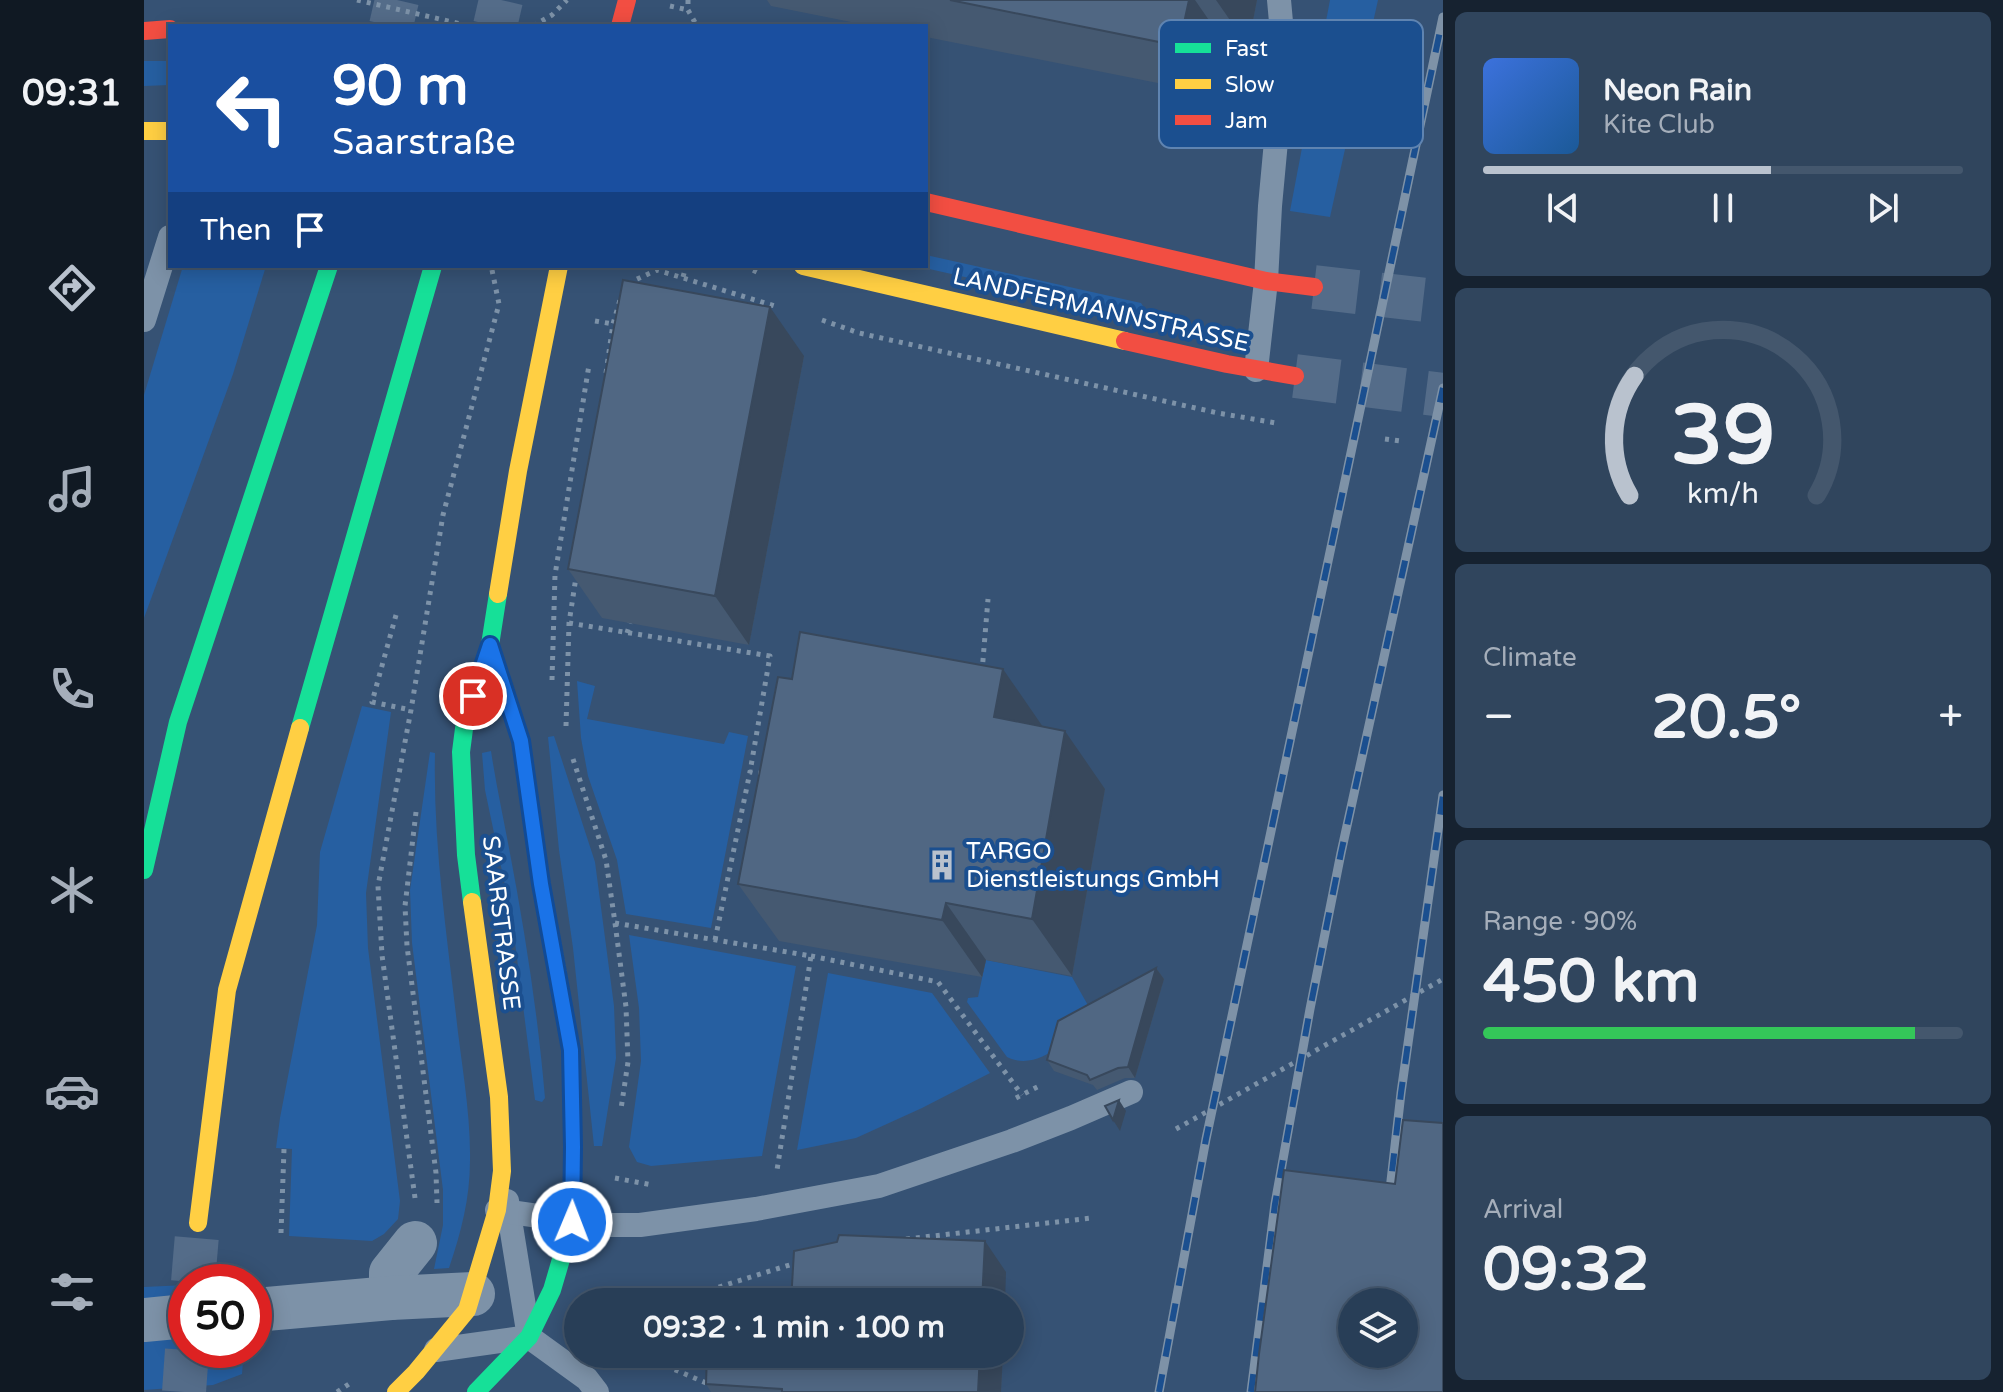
<!DOCTYPE html>
<meta charset="utf-8">
<style>
body{margin:0;font-family:"Varela Round",sans-serif;background:#30455d;color:#f1f3f6;height:100vh;display:flex;flex-direction:column;font-size:30px;white-space:nowrap}
*{box-sizing:border-box;margin:0}
p{font-size:26px;color:#a5aeba}
.icon{flex:none;width:44px;height:44px;fill:none;stroke:currentColor;stroke-width:2;stroke-linecap:round;stroke-linejoin:round}
.map{position:relative;flex:1;overflow:hidden}
.sheet{display:flex;flex-direction:column;gap:12px;padding:12px;background:#162230;width:560px}
.sheet>*{flex:none}
.hud{position:absolute;left:24px;top:24px;width:760px;height:244px;border-radius:0px;box-shadow:0 4px 20px #0003,0 0 0 2px #44576d;background:#1a4fa0;color:#fff;overflow:hidden}
.fabs{position:absolute;left:1194px;top:1288px;display:grid;gap:16px}
.fabs a{display:grid;place-items:center;width:80px;height:80px;border-radius:50%;background:#283e57;box-shadow:0 4px 20px #0003,0 0 0 2px #44576d;font-size:40px}
.speed{position:absolute;left:24px;top:1264px;display:flex;gap:16px;font-size:40px;font-weight:700;text-align:center}
.speed>*{display:grid;place-content:center;width:104px;height:104px;border-radius:50%;background:#283e57;box-shadow:0 4px 20px #0003,0 0 0 2px #44576d;line-height:1}
.speed .limit{border:12px solid #d22;background:#fff;color:#111}
.pin{position:absolute;display:grid;place-items:center;width:68px;height:68px;color:#fff;margin:-34px;border:4px solid #fff;border-radius:50%;box-shadow:0 2px 8px #0007}
.me{position:absolute;width:88px;margin:-44px;rotate:1deg;stroke-linejoin:round;filter:drop-shadow(0 0 6px #0008)}
.turn{display:flex;align-items:center;gap:28px;height:168px;padding:0 32px;font-size:36px}
.turn .icon{width:104px;height:104px;stroke-width:2.5}
.turn b{display:block;font-size:56px;line-height:68px}
.then{display:flex;align-items:center;height:76px;padding:0 32px;background:#0003;gap:16px;font-size:30px}
.big{font-size:60px;font-weight:700;line-height:1.1}
.sheet .widget{flex:1;display:flex;flex-direction:column;justify-content:center;gap:12px;min-width:0;padding:0 28px;border-radius:12px;background:#30455d}
.sheet .dial{align-items:center;gap:0}
.dial svg{height:208px;overflow:visible;fill:none;stroke:#44576d;stroke-width:7;stroke-linecap:round;text-anchor:middle}
.dial text{fill:#f1f3f6;stroke:none}
.song{display:flex;align-items:center;gap:24px}
.cover{width:96px;height:96px;border-radius:12px;background:linear-gradient(135deg,hsl(220 70% 55%),hsl(210 70% 35%))}
.played{height:8px;border-radius:4px;background:linear-gradient(90deg,#b9c2ce 60%,#44576d 60%)}
.keys{display:flex;justify-content:space-around;direction:ltr}
.heat{display:flex;justify-content:space-between;align-items:center;font-size:44px;direction:ltr}
.charge{height:12px;border-radius:6px;background:linear-gradient(90deg,#34c759 90%,#44576d 0)}
.trip{position:absolute;left:420px;top:1288px;width:460px;height:80px;border-radius:40px;background:#283e57;box-shadow:0 4px 20px #0003,0 0 0 2px #44576d;font-weight:700;line-height:80px;text-align:center}
main{display:flex;flex:1;min-height:0}
.menu{display:flex;flex-direction:column;width:144px;justify-content:space-around;align-items:center;background:#101923;color:#a5aeba}
.menu .icon{width:56px;height:56px}
.menu .active{color:#b9c2ce}
.menu b{font-size:36px;color:#f1f3f6}
.map>svg:first-child{display:block}
</style>
<main>
<nav class="menu">
<b>09:31</b>
<svg class="icon active" aria-label="directions" viewBox="0 0 24 24"><path d="M12 3l9 9-9 9-9-9zM9 14v-3h6M13 9l2 2-2 2"/></svg>
<svg class="icon" aria-label="music" viewBox="0 0 24 24"><path d="M9 18V5l10-2v13"/><circle cx="6" cy="18" r="3"/><circle cx="16" cy="16" r="3"/></svg>
<svg class="icon" aria-label="phone" viewBox="0 0 24 24"><path d="M5 4h4l2 5-3 2q2 4 5 5l2-3 5 2v4C11 20 4 13 5 4z"/></svg>
<svg class="icon" aria-label="climate" viewBox="0 0 24 24"><path d="M12 3v18M4 7l16 10M4 17L20 7"/></svg>
<svg class="icon" aria-label="car" viewBox="0 0 24 24"><path d="M5 17H2v-5l4-1 3-4h7l3 4 3 1v5h-3M9 17h6M6 11h13"/><circle cx="7" cy="17" r="2"/><circle cx="17" cy="17" r="2"/></svg>
<svg class="icon" aria-label="filters" viewBox="0 0 24 24"><path d="M4 7h16M4 17h16"/><circle cx="9" cy="7" r="2"/><circle cx="15" cy="17" r="2"/></svg>
</nav>
<div class="map">
<svg width="1299" height="1392" viewBox="0 0 1299 1392">
<rect width="100%" height="100%" fill="#365274"/>
<!-- green -->
<g fill="#265fa1">
<polygon points="1186,0 1234,0 1186,217 1146,211"/>
<polygon points="0,61 26,61 26,85 0,86"/>
<polygon points="782,255 997,303 1001,309 999,313 993,316 772,266 782,266"/>
<polygon points="39,266 122,266 89,374 0,618 0,395"/>
<polygon points="433,681 451,686 443,719 580,744 585,732 604,736 567,928 482,914 473,860 444,776 437,738"/>
<polygon points="218,706 247,712 222,893 224,948 256,1201 254,1219 240,1234 228,1241 145,1236 148,1149 132,1148 136,1118 173,925 176,852"/>
<polygon points="410,736 451,862 470,1006 472,1058 458,1146 450,1146 429,948 415,850 404,737"/>
<path d="M347 751C352 784 359 816 365 848 381 931 394 1015 401 1098L398 1102 391 1100 368 919 341 790 338 753Z"/>
<path d="M286 752 291 753C289 841 302 928 312 1015 317 1062 327 1114 326 1161 326 1198 317 1233 305 1268L290 1269 299 1225V1190L268 943 266 890Z"/>
<polygon points="485,935 652,966 618,1156 507,1166 493,1162 485,1147 497,1061 495,1008"/>
<path d="M842 960 928 977 950 1016C928 1036 895 1073 863 1057L823 1002 824 998 834 997Z"/>
<polygon points="684,973 788,993 846,1073 778,1108 712,1138 653,1150"/>
<polygon points="42,1285 42,1350 100,1350 98,1374 69,1385 0,1390 0,1287"/>
</g>
<g fill="none" stroke-linecap="round" stroke-linejoin="round">
<!-- secondary-tunnel -->
<g stroke="#546c89" stroke-width="44" stroke-dasharray="44 22" stroke-linecap="butt">
<polyline points="1170,287 1299,302"/>
<polyline points="1151,376 1299,395"/>
</g>
<!-- highway-tunnel -->
<g stroke="#546c89" stroke-width="44" stroke-dasharray="44 22" stroke-linecap="butt">
<polyline points="247,26 253,0"/>
<polyline points="351,26 357,0"/>
<polyline points="49,1282 54,1223"/>
<polyline points="40,1392 43,1350"/>
</g>
<!-- path -->
<g stroke="#7d92a8" stroke-width="5" stroke-dasharray="4 6" stroke-linecap="butt">
<polyline points="213,0 326,26"/>
<polyline points="544,0 544,10 553,26"/>
<polyline points="526,6 544,10"/>
<polyline points="389,26 408,15 423,0"/>
<polyline points="600,266 615,273"/>
<polyline points="539,277 542,266"/>
<polyline points="486,286 491,280 513,270 634,307"/>
<polyline points="678,320 715,333 1074,413 1132,423"/>
<polyline points="451,321 469,324"/>
<polyline points="462,373 469,324 476,300"/>
<polyline points="1241,439 1256,441"/>
<polyline points="252,615 228,702 267,710"/>
<polyline points="425,623 626,656 606,772"/>
<polyline points="483,633 486,623"/>
<polyline points="838,672 844,599"/>
<polyline points="408,680 411,575 445,365"/>
<polyline points="422,726 425,623 432,577"/>
<polyline points="429,759 462,860 471,923 482,1007 484,1062 477,1109"/>
<polyline points="272,812 261,906 263,946 292,1173 293,1203"/>
<polyline points="471,923 667,956 633,1170"/>
<polyline points="571,940 606,772 622,774"/>
<polyline points="667,956 794,982 878,1095"/>
<polyline points="872,1098 897,1085"/>
<polyline points="1032,1129 1299,979"/>
<polyline points="471,1178 508,1185"/>
<polyline points="271,1198 238,955 234,886 267,710 299,515 355,304 348,270 346,266"/>
<polyline points="137,1233 140,1149"/>
<polyline points="762,1239 948,1218"/>
<polyline points="454,1292 475,1302"/>
<polyline points="527,1302 655,1262"/>
<polyline points="494,1354 574,1388 576,1392"/>
<polyline points="473,1363 490,1354"/>
<polyline points="193,1392 208,1382"/>
</g>
<!-- lane -->
<g stroke="#7d92a8" stroke-width="24">
<polyline points="0,320 26,237"/>
<polyline points="1112,370 1122,281 1126,206 1140,55 1135,0"/>
<polyline points="363,1201 384,1331"/>
<polyline points="353,1210 457,1225 496,1225 612,1209 735,1186 868,1141 927,1118 987,1092"/>
<polyline points="292,1350 385,1337 443,1379 453,1392"/>
</g>
<!-- street -->
<g stroke="#7d92a8" stroke-width="44">
<polyline points="247,1298 247,1273 271,1243"/>
<polyline points="110,1310 247,1298 329,1294"/>
<polyline points="0,1320 42,1316"/>
</g>
<!-- fast -->
<g stroke="#16e098" stroke-width="18">
<polyline points="156,728 289,266"/>
<polyline points="0,870 34,722 185,266"/>
<polyline points="328,902 322,855 317,752 321,721 346,645 354,594"/>
<polyline points="332,1392 385,1337 408,1290 428,1222 429,1147 427,1050 414,976"/>
</g>
<!-- slow -->
<g stroke="#ffcf43" stroke-width="18">
<polyline points="0,131 26,131"/>
<polyline points="659,266 981,341"/>
<polyline points="354,594 374,471 415,266"/>
<polyline points="346,645 377,741 397,884 414,976"/>
<polyline points="54,1223 83,990 156,728"/>
<polyline points="252,1392 272,1372 323,1310 353,1210 358,1171 355,1097 328,902"/>
</g>
<!-- jam -->
<g stroke="#f24e42" stroke-width="18">
<polyline points="476,26 483,0"/>
<polyline points="0,31 26,29"/>
<polyline points="782,202 1122,281 1170,287"/>
<polyline points="981,341 1083,364 1151,376"/>
</g>
<!-- rail casing -->
<g stroke="#7e92a7" stroke-width="9">
<g id="rail">
<polyline points="1244,1207 1257,1093 1299,795"/>
<polyline points="1015,1392 1062,1139 1299,17"/>
<polyline points="1107,1392 1131,1204 1166,1009 1197,853 1299,388"/>
</g>
</g>
<!-- rail -->
<use href="#rail" stroke="#1b4f8f" stroke-width="6" stroke-dasharray="18" stroke-linecap="butt"/>
</g>
<!-- wall -->
<g fill="#455971">
<polygon points="623,0 1113,0 1104,46 1080,42 1069,94 782,37 782,26 727,26 627,6"/>
<polygon points="660,356 605,645 458,618 424,569"/>
<polygon points="899,727 961,789 928,976 842,960 838,977 635,941 594,884"/>
<polygon points="1012,968 1020,979 991,1078 981,1078 953,1090 949,1085 910,1071 903,1060"/>
<polygon points="563,1354 859,1354 857,1392 567,1392 562,1384"/>
</g>
<!-- shaded-wall -->
<g fill="#38485c">
<polygon points="1045,0 1051,0 1080,42 1069,94 1035,46"/>
<polygon points="1072,0 1113,0 1104,46"/>
<polygon points="626,307 660,356 605,645 571,596"/>
<polygon points="859,669 899,727 850,717"/>
<polygon points="921,731 961,789 928,976 888,919"/>
<polygon points="802,903 842,960 838,977 798,920"/>
<polygon points="1012,968 1020,979 991,1078 984,1067"/>
<polygon points="975,1100 982,1111 976,1131 969,1120"/>
<polygon points="841,1241 862,1272 861,1302 838,1302"/>
<polygon points="836,1354 859,1354 857,1392 834,1392"/>
</g>
<!-- building -->
<g fill="#506783" stroke="#38485c" stroke-width="2" fill-rule="evenodd">
<polygon points="806,0 1045,0 1035,46"/>
<polygon points="479,280 626,307 571,596 424,569"/>
<polygon points="656,632 859,669 850,717 921,731 888,919 802,903 798,920 594,884 634,677 648,679"/>
<polygon points="1012,968 984,1067 974,1068 946,1080 943,1075 903,1060 914,1021"/>
<polygon points="975,1100 969,1120 961,1106"/>
<path d="M1259 1120 1299 1123V1392H1111L1115 1354 1140 1170 1251 1184ZM1208 1302H1260V1354H1208Z"/>
<polygon points="695,1235 841,1241 838,1302 647,1302 650,1251 693,1242"/>
<polygon points="563,1354 836,1354 834,1392 638,1392 638,1389 562,1384"/>
</g>
<g fill="none" stroke-linecap="round" stroke-linejoin="round">
<!-- route casing -->
<g stroke="#114b97" stroke-width="20">
<polyline id="route" points="329,696 346,645 377,741 397,884 427,1050 429,1147 428,1222"/>
</g>
<!-- route -->
<use href="#route" stroke="#1a73e8" stroke-width="14"/>
</g>
<!-- icons -->
<defs>
<g id="building-bare" transform="scale(2.4)"><path d="M-4-6H4V6H1V3H-1V6H-4ZM-2.5-4.3h1.7v1.8h-1.7ZM.8-4.3h1.7v1.8H.8ZM-2.5-1h1.7V.8h-1.7ZM.8-1h1.7V.8H.8Z" fill="#b9c2ce" stroke="#1b4f8f" stroke-width="2.5" paint-order="stroke"/></g>
</defs>
<g fill-rule="evenodd">
<use href="#building-bare" x="798" y="865"/>
</g>
<g text-anchor="middle" dominant-baseline="central" stroke-width="8" stroke-linejoin="round" paint-order="stroke">
<!-- street labels -->
<g font-size="24" fill="#fff" stroke="#1b4f8f">
<text transform="translate(957 310) rotate(13)">LANDFERMANNSTRASSE</text>
<text transform="translate(357 923) rotate(83)">SAARSTRASSE</text>
</g>
<!-- poi labels -->
<g font-size="24" fill="#fff" stroke="#1b4f8f" text-anchor="start">
<text x="822" y="851">TARGO<tspan x="822" dy="28">Dienstleistungs GmbH</tspan></text>
</g>
</g>
<!-- legend -->
<rect x="1015" y="20" width="264" height="128" rx="12" fill="#1b4f8f" stroke="#5f84b1" stroke-width="2"/>
<rect x="1031" y="43" width="36" height="10" fill="#16e098"/>
<rect x="1031" y="79" width="36" height="10" fill="#ffcf43"/>
<rect x="1031" y="115" width="36" height="10" fill="#f24e42"/>
<g font-size="22" fill="#fff">
<text x="1081" y="56">Fast</text>
<text x="1081" y="92">Slow</text>
<text x="1081" y="128">Jam</text>
</g>
</svg>
<div class="fabs">
<a><svg class="icon" aria-label="layers" viewBox="0 0 24 24"><path d="M12 4l9 5-9 5-9-5zM3 14l9 5 9-5"/></svg></a>
</div>
<div class="speed"><div class="limit">50</div></div>
<div class="pin" style="left:329px;top:696px;background:#d93025"><svg class="icon" aria-label="arrive" viewBox="0 0 24 24"><path d="M6 21V4h12l-3 4 3 4H6"/></svg></div>
<svg class="me" style="left:428px;top:1222px" viewBox="-20 -20 40 40"><circle r="17" fill="#1a73e8" stroke="#fff" stroke-width="3"/><path d="M0-11L8 9 0 5-8 9z" fill="#fff"/></svg>
<div class="trip">09:32 · 1 min · 100 m</div>
<div class="hud">
<div class="turn"><svg class="icon" aria-label="left" viewBox="0 0 24 24"><path d="M17 20v-9H6M10 6l-5 5 5 5"/></svg><div><b>90 m</b>Saarstraße</div></div>
<div class="then">Then<svg class="icon" aria-label="arrive" viewBox="0 0 24 24"><path d="M6 21V4h12l-3 4 3 4H6"/></svg></div>
</div>
</div>
<section class="sheet">
<div class="widget">
<div class="song"><i class="cover"></i><div><b>Neon Rain</b><p>Kite Club</p></div></div>
<div class="played"></div>
<div class="keys"><svg class="icon" aria-label="previous" viewBox="0 0 24 24"><path d="M18 5L8 12l10 7zM5 5v14"/></svg><svg class="icon" aria-label="pause" viewBox="0 0 24 24"><path d="M8 5v14M16 5v14"/></svg><svg class="icon" aria-label="next" viewBox="0 0 24 24"><path d="M6 5l10 7-10 7zM19 5v14"/></svg></div>
</div>
<div class="widget dial"><svg viewBox="0 0 100 80">
<path d="M14 69A42 42 0 1 1 86 69"/>
<path d="M14 69A42 42 0 0 1 16 23" stroke="#b9c2ce"/>
<text x="50" y="56" font-size="32" font-weight="700">39</text>
<text x="50" y="72" font-size="11">km/h</text>
</svg></div>
<div class="widget"><p>Climate</p>
<div class="heat"><a>−</a><b class="big">20.5°</b><a>+</a></div>
</div>
<div class="widget"><p>Range · 90%</p><b class="big">450 km</b><div class="charge"></div></div>
<div class="widget"><p>Arrival</p><b class="big">09:32</b></div>
</section>
</main>
